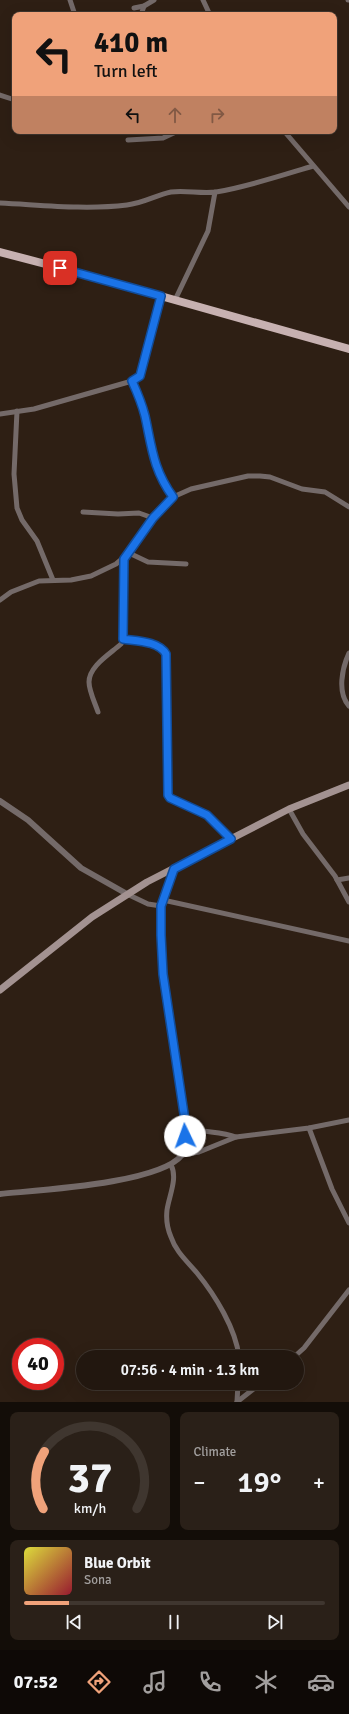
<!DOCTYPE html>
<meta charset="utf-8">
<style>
body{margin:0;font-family:Signika,sans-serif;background:#2a2018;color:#f1f3f6;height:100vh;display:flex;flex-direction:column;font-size:15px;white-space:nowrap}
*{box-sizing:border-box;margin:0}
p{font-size:13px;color:#a29f9e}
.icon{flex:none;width:22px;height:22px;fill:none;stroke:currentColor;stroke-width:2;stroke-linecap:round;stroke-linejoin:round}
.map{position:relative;height:1402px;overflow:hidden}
.panel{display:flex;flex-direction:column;gap:10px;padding:10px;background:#130d08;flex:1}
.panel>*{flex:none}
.guide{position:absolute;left:12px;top:12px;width:325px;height:122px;border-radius:8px;box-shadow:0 4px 16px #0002,0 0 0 1px #3f362f;background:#f0a27a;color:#111;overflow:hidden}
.speed{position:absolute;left:12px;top:1338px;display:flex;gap:8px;font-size:20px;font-weight:700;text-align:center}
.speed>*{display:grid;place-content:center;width:52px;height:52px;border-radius:50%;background:#22170f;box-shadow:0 4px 16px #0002,0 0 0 1px #3f362f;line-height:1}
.speed .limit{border:6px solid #d22;background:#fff;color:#111}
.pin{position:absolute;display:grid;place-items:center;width:34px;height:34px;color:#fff;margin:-17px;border-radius:8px;box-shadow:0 2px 6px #0006}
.me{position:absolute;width:44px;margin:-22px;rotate:357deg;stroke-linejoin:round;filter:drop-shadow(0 0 3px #0008)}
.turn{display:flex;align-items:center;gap:14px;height:84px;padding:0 16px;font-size:18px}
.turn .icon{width:52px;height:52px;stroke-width:2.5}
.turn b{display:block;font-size:28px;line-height:34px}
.lanes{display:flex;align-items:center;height:38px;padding:0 16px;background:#0003;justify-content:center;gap:20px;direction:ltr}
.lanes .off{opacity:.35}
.big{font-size:30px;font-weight:600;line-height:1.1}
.panel .widget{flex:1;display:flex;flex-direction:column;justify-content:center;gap:6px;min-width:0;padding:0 14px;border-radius:8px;background:#2a2018}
.panel .dial{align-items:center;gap:0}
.dial svg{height:104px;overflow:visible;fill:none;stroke:#3f362f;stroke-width:7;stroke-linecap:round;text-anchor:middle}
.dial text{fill:#f1f3f6;stroke:none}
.song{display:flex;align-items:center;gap:12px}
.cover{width:48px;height:48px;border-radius:6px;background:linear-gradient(135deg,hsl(60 70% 55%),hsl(350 70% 35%))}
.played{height:4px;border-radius:2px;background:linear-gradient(90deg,#f0a27a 15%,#3f362f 15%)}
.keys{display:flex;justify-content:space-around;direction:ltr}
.heat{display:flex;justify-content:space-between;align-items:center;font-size:22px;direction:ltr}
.panel .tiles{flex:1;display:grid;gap:10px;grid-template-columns:1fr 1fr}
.widget:last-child{grid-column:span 2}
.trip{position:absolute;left:76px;top:1350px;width:228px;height:40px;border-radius:20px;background:#22170f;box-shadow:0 4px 16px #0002,0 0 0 1px #3f362f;font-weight:600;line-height:40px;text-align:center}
.tabs{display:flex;height:64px;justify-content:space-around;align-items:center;background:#0e0906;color:#a29f9e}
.tabs .icon{width:28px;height:28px}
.tabs .on{color:#f0a27a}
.tabs b{font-size:18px;color:#f1f3f6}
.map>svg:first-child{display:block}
</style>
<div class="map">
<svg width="349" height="1402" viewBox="0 0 349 1402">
<rect width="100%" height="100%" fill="#2e1f14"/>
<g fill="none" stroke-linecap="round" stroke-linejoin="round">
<!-- minor -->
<g stroke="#746a69" stroke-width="5">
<polyline points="70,0 75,15"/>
<polyline points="203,0 210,15"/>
<polyline points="348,0 349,0"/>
<polyline points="134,8 144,6 154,0"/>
<polyline points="141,15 144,6"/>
<polyline points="0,95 15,100"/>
<polyline points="284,131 349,207"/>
<polyline points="128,140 163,138 178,131"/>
<path d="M0 203C42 205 85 210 127 205 144 203 156 195 171 192 186 190 201 194 216 192 247 187 283 175 313 166"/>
<polyline points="175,300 208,231 215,192"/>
<path d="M132 381C137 392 142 404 145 416 152 448 153 469 173 497"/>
<polyline points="17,411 14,474 17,508 22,520 37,541 53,580"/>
<polyline points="0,414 34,409 132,381 140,376 161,296"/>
<polyline points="83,512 118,514 139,513 153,518"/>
<polyline points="129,553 148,562 186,564"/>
<polyline points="0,600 11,592 39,581 71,580 91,576 116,564 129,553 153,518 173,497 191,489 248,476 260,476 270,477 302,489 325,492 349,507"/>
<path d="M123 639C136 641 159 641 166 654L168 795 170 798 207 815 231 839"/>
<path d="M349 653C342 668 337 693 349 706"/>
<path d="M98 712C95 703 89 691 89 682 89 666 110 654 121 644L123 639 124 559"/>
<polyline points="289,809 303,834 335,876 349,902"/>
<polyline points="337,880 349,878"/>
<polyline points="127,894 148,904 161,906"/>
<polyline points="163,900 349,941"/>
<path d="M186 1127C202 1133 220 1131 236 1137"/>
<polyline points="309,1128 332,1189 349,1223"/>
<polyline points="182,1155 199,1152 236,1137 309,1128 349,1120"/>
<path d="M171 1165C178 1178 169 1196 167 1210 166 1219 167 1228 171 1237 176 1252 187 1261 197 1273 215 1295 236 1329 239 1357"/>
<polyline points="294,1357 304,1348 349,1290"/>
<polyline points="237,1402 261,1383"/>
<polyline points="237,1402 238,1383"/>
</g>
<!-- tertiary -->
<g stroke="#746a69" stroke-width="6">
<polyline points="0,801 28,820 81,868 127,894"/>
<path d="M0 1194C38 1190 159 1184 182 1155L186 1127 163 974 161 935V906L174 869"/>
</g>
<!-- secondary -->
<polyline stroke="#a39291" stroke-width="7" points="0,990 92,917 147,882 289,809 349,785"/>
<!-- primary -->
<polyline stroke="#c7b1b1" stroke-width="8" points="0,252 72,271 349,349"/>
</g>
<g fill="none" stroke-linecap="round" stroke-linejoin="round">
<!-- route casing -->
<g stroke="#114b97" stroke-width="10">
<path id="route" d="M60 268 161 296 140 376 132 381C137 392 142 404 145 416 152 448 153 469 173 497L153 518 124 559 123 639C136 641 159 641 166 654L168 795 170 798 207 815 231 839 174 869 161 906V935L163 974 186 1127 185 1136"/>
</g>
<!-- route -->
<use href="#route" stroke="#1a73e8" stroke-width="7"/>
</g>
</svg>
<div class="speed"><div class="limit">40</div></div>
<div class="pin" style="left:60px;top:268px;background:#d93025"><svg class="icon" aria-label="arrive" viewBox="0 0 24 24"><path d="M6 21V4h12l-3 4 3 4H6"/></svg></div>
<svg class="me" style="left:185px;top:1136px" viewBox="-20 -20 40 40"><circle r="19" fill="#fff"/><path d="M0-13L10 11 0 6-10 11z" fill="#1a73e8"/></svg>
<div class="trip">07:56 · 4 min · 1.3 km</div>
<div class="guide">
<div class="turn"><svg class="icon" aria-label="left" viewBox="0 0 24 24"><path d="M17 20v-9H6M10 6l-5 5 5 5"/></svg><div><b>410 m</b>Turn left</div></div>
<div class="lanes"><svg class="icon" aria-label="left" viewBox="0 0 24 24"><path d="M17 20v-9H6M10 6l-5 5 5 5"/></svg><svg class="icon off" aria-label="ahead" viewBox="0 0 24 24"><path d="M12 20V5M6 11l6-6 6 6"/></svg><svg class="icon off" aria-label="right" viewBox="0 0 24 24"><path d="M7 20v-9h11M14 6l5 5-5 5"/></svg></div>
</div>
</div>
<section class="panel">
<div class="tiles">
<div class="widget dial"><svg viewBox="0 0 100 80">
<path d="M14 69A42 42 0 1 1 86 69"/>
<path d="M14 69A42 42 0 0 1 15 25" stroke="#f0a27a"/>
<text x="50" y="56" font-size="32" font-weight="700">37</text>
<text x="50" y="72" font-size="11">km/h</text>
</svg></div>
<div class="widget"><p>Climate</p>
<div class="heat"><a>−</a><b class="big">19°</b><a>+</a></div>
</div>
<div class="widget">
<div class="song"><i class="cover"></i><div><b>Blue Orbit</b><p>Sona</p></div></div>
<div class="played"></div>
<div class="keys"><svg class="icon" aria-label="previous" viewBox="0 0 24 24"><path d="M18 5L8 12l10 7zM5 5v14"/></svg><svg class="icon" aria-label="pause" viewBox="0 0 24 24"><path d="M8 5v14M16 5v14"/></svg><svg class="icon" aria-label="next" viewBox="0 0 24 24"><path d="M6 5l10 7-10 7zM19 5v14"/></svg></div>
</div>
</div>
</section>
<nav class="tabs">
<b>07:52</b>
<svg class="icon on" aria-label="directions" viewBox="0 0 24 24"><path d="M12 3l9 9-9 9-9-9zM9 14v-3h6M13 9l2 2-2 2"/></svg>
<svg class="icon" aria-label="music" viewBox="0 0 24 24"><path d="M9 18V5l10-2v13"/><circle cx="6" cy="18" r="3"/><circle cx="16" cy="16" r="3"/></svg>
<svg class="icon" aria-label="phone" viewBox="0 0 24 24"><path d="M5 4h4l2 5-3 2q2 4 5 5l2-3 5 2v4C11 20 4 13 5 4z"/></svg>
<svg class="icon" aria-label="climate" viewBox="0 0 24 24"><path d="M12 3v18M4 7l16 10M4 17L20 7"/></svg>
<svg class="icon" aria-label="car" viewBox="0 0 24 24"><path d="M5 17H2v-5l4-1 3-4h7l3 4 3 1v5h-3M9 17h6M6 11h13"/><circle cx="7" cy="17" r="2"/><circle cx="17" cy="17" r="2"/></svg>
</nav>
